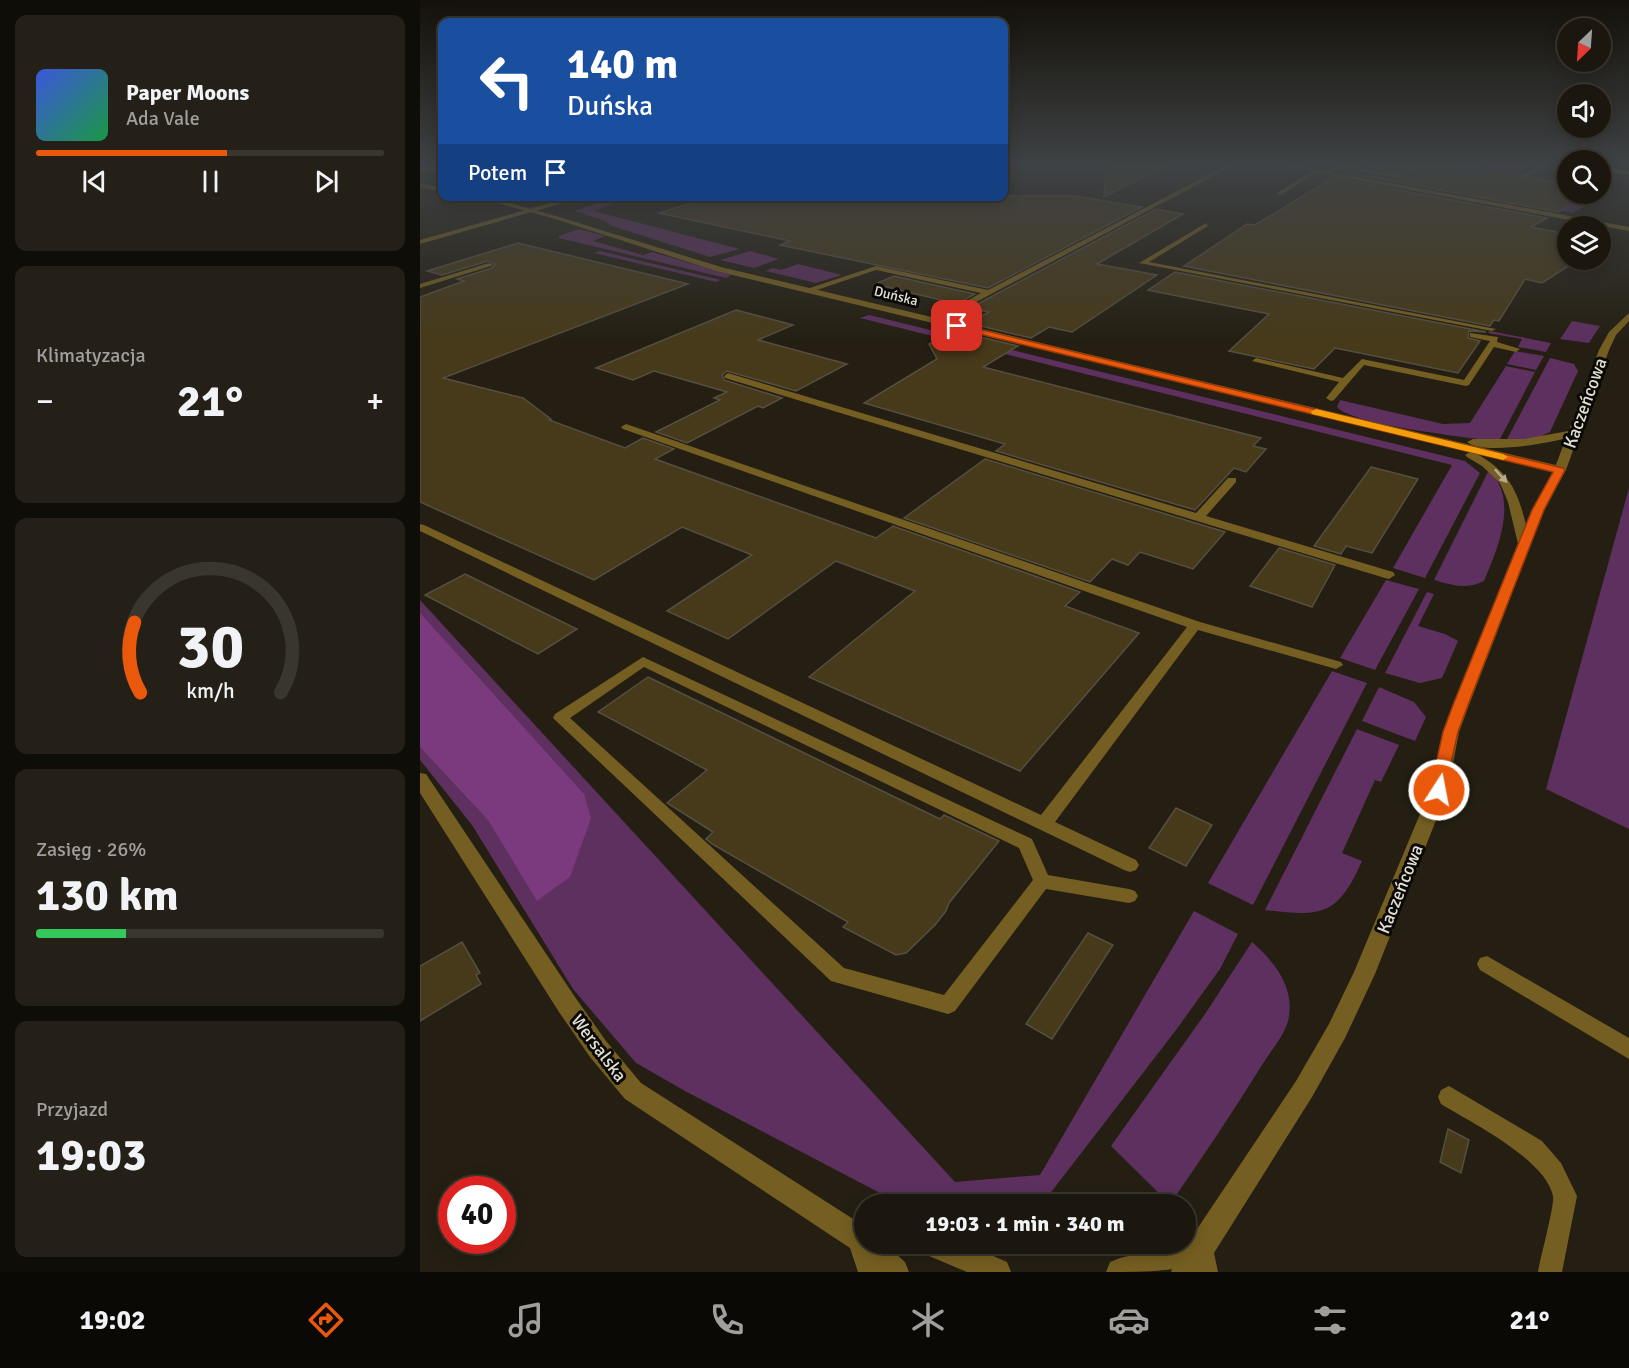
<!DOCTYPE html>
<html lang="pl">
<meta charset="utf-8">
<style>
body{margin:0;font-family:Signika,sans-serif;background:#242017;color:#f1f3f6;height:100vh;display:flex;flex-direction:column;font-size:22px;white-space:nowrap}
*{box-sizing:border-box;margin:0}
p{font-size:20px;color:#a09f9e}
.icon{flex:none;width:33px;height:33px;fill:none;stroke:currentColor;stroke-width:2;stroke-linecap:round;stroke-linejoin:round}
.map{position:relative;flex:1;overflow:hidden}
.side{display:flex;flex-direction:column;gap:15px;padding:15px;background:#0f0d08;width:420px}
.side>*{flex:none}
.hud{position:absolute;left:18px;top:18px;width:570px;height:183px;border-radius:12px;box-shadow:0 3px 15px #0003,0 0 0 2px #39362e;background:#1a4fa0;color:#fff;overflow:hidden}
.needle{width:39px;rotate:205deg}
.tools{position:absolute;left:1137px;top:18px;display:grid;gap:12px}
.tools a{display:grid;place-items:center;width:54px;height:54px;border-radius:50%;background:#1b170e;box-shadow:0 3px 15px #0003,0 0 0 2px #39362e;font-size:30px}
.speed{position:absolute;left:18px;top:1176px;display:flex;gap:12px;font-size:30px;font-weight:700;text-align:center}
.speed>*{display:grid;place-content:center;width:78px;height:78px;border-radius:50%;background:#1b170e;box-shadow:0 3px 15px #0003,0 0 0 2px #39362e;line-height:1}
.speed .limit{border:9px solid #d22;background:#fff;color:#111}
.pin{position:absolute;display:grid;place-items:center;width:51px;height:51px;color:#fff;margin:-26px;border-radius:12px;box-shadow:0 3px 9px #0006}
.me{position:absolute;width:66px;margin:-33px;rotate:11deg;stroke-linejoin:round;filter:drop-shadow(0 0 4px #0008)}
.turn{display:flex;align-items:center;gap:21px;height:126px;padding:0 30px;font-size:27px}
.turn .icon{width:78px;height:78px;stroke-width:2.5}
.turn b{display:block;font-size:42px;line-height:51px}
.then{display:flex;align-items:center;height:57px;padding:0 30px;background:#0003;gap:12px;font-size:22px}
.big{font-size:45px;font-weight:700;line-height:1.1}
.side .widget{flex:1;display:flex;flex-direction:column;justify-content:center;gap:9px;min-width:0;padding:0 21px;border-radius:12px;background:#242017}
.side .dial{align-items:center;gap:0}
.dial svg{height:156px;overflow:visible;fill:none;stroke:#39362e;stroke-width:7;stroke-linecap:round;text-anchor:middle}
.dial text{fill:#f1f3f6;stroke:none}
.song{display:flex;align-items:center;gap:18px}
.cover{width:72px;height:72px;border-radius:9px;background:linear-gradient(135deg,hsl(230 70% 55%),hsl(140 70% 35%))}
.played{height:6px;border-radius:3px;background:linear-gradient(90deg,#ea580c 55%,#39362e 55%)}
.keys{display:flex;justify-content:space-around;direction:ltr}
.heat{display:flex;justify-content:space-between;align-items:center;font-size:33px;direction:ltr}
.charge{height:9px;border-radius:4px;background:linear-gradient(90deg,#34c759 26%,#39362e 0)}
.trip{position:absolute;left:434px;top:1194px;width:342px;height:60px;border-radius:30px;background:#1b170e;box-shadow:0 3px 15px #0003,0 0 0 2px #39362e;font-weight:700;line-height:60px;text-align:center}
.dock{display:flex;height:96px;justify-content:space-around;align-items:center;background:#0b0906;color:#a09f9e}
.dock .icon{width:42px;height:42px}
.dock .on{color:#ea580c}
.dock b{font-size:27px;color:#f1f3f6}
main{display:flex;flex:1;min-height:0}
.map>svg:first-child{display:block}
</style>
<main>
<section class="side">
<div class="widget">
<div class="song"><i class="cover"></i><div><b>Paper Moons</b><p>Ada Vale</p></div></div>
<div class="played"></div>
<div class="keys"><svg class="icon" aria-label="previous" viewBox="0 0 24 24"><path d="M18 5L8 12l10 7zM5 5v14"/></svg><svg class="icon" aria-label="pause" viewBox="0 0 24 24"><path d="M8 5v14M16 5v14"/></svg><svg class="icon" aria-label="next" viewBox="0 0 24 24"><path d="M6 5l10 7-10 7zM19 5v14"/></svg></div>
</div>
<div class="widget"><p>Klimatyzacja</p>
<div class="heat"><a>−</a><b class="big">21°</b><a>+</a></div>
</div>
<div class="widget dial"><svg viewBox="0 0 100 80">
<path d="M14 69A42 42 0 1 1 86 69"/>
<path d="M14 69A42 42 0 0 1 11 33" stroke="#ea580c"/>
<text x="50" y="56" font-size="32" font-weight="700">30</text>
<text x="50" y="72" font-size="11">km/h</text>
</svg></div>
<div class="widget"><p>Zasięg · 26%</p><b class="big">130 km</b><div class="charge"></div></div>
<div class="widget"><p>Przyjazd</p><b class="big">19:03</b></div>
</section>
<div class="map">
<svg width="1209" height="1272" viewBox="0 0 1209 1272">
<rect width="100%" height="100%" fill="#241f12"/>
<!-- green -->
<g fill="#5d305f">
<path d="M1112 164 1097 173 1104 174C1094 179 1077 176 1068 170L1071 168 1062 166 996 185 1041 165Z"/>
<polygon points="1181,189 1191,191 1153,213 1138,210 1170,194 1180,194"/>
<polygon points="199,196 211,197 173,211 320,249 290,257 192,226 183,220 155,211"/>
<polygon points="159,229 185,236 173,241 223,255 232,252 311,275 306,278 139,238 139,236"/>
<polygon points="180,251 301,280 296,282 174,253"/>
<polygon points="330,251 359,259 334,268 300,260"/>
<polygon points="378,264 422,275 396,283 346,271 353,268 361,270"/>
<polygon points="449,315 1045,461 1060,473 1005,578 973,568 1032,465 440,318"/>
<polygon points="1152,321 1180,326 1169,343 1140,339"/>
<polygon points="1070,331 1131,343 1126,352 1098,347 1102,339 1068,333"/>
<polygon points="1095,351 1124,356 1116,370 1087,364"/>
<polygon points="1130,358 1154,364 1158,371 1130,432 1117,438 1086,441"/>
<path d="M1086 366 1115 372 1079 441C1053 439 929 424 917 407L920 400 1023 424 1050 423Z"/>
<path d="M1069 470C1099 499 1078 548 1064 581 1047 590 1031 585 1014 580Z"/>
<polygon points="1209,488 1209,829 1126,789"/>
<polygon points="966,580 999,589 955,670 920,658"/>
<polygon points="1007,592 1014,594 998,626 1025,634 1038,641 1022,678 1000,683 965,673"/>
<polygon points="0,600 535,1182 620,1175 774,911 818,934 800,969 756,1030 622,1204 481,1204 265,1091 216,1063 153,989 52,825 0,760"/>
<polygon points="912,671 947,683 833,905 788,883"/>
<polygon points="959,687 994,702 1006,717 995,741 942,721"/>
<path d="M937 729 979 745 961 782 955 780 922 853 942 861C918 916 901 917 845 910Z"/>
<path d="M832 942C855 962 876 989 868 1021 864 1036 850 1052 842 1065 813 1112 782 1158 750 1204L691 1146 785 1014Z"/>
</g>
<!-- forest -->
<polygon fill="#7a3a7d" points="0,613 164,794 171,818 150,877 117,901 68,820 0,747"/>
<!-- building -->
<g fill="#473a1a" stroke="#554f41" stroke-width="1.5">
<polygon points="686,164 750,164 684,197"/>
<polygon points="938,164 994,164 975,172"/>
<polygon points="1011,164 1032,164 1098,175 1093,180 1100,182 1110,177 1148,184 1148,206 1138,212 923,172 975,180"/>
<polygon points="910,177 1127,218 1111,227 1148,234 1148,260 1158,260 1122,283 1105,279 1079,321 1074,320 1070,326 764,266 827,224 835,225 906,182"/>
<polygon points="293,196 656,196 722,207 568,288 360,245 370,241 239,213"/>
<polygon points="736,209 763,214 677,264 737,275 652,332 629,327 611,338 548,323 569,312 550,308"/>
<polygon points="98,243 268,284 23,378 103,398 131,419 129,420 205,448 223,438 254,449 235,459 456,538 473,526 660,592 645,606 719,633 600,771 389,677 495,591 416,561 308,639 247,611 332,555 262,527 174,580 0,502 0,297 44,281 37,279 72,268 75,264 68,261 22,275 7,271"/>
<polygon points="755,272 1066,332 1049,331 1048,338 1060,341 1038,373 915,348 894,369 809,351 849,314 728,290"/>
<polygon points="474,276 555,294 537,304 455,284"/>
<polygon points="316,310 373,325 338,340 427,364 376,391 307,371 302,375 304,380 362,398 343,408 338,406 267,443 236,432 300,400 294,398 307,392 234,371 213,380 176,368"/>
<polygon points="535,331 598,346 563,367 841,438 833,446 846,449 826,472 814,468 775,510 576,451 585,444 444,403 517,359 509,344"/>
<polygon points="565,459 805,532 773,569 720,552 708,565 692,559 670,582 484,518"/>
<polygon points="951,467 998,479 952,553 926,546 921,554 894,546"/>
<polygon points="859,548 915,565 892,607 830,586"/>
<polygon points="45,574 157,629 118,654 5,595"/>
<polygon points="228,677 520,819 524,815 579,841 529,903 526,911 515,925 486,953 476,955 423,927 428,922 292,844 286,839 293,832 247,803 287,770 178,712"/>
<polygon points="756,808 792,825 766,866 729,848"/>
<polygon points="668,933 693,945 632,1039 606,1024"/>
<polygon points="42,942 60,973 56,975 61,984 0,1021 0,966"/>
<polygon points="1028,1129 1049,1140 1041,1173 1020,1162"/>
</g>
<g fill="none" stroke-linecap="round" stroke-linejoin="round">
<!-- service -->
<g fill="#755e21" fill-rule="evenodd">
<polygon points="809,164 816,164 545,308 538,306 561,293 456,270 391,292 384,290 456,266 568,290"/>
<polygon points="849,164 882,168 879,170"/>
<polygon points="927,164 975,174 1001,164 1009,164 975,178 926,169 891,176 861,195 856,194 887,174"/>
<polygon points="1124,164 1131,164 1100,180 1095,179"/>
<polygon points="786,223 788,226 729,262 1076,329 1072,331 719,263"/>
<polygon points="69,263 73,265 71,266 0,288 0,284"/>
<polygon points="1050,333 1078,337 1077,342 1100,349 1096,352 1074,347 1049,385 1046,386 944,365 914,400 911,401 906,398 919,382 832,361 836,358 923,378 942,359 1044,380 1070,341 1050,337"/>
<polygon points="308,373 776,513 808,478 816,478 816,482 786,516 973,572 975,575 969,579 965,578 305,378 304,376"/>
<polygon points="206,424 780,622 921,662 923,665 916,669 778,630 635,822 716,860 719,865 716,870 710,872 704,870 0,531 0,524 4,525 621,815 767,627 203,429 201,427"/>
<path d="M223 657 612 839 628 875 709 889 715 891 718 896 715 901 709 903 626 889 535 1011 528 1014 411 981 133 718 135 714ZM224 667 599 848 613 880 524 995 424 968 150 718Z"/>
<polygon points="1067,956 1209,1038 1209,1059 1060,970 1057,964 1060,958"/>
<path d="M1029 1086 1122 1141 1141 1163 1157 1196 1142 1272H1118C1120 1259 1135 1204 1133 1196 1125 1159 1052 1123 1021 1104L1018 1097 1021 1090Z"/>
</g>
<!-- minor -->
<g fill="#755e21" fill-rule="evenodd">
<polygon points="22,164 22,167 0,173 0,169"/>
<polygon points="879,166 1209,227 1209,231 877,169"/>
<polygon points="0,183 22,188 22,192 0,187"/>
<path d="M51 196H64L136 216 301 267 1140 466 1146 470 1140 474 1057 454C1098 477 1100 502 1111 545L1109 548H1099L1088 502 1080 483 1062 466 1047 457 1045 455 1050 452 296 271 132 218Z"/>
<path d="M1154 430 1160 433 1158 435C1137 442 1064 456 1047 442L1053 439H1104Z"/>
<polygon points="0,773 6,774 155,997 186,1041 221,1083 444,1226 444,1244 465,1244 485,1262 489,1272 438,1272 430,1248 205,1099 170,1057 139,1012 0,793"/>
<path d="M777 1239 787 1242 790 1252 787 1262C754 1272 721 1272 686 1272L690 1262 700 1258Z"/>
<polygon points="498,1244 546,1244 587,1262 591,1272 547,1272 502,1253"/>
</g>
<!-- tertiary -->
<g fill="#755e21" fill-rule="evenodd">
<polygon points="155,196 167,196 0,244 0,240"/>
<polygon points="1209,313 1209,321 1196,335 1189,350 1146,470 1124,510 1049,705 1039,732 1028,790 955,974 925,1038 892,1097 794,1253 798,1272 751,1272 755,1262 876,1081 909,1024 934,972 1010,790 1023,732 1033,705 1112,510 1134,470 1179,350 1189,332"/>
</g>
<!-- primary -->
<polygon fill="#c59e36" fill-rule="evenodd" points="1180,166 1209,171 1209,175 1180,170"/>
</g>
<!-- one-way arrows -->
<defs><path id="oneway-solid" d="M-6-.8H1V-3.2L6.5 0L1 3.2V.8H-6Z" transform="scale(1.5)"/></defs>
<use fill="#b6ab8e" href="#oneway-solid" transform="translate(1081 476) rotate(48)"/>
<!-- sky -->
<linearGradient id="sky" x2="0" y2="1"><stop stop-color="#14110a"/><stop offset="0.48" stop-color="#3f4244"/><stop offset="1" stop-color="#3f4244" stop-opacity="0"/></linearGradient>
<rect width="1209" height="342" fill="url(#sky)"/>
<!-- route -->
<polygon fill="#ea580c" stroke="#983908" stroke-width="1.5" points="537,324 1143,468 1145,470 1124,510 1048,705 1038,732 1024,794 1013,794 1010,790 1023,732 1033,705 1112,510 1133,472 534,328 534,325"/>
<!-- slow -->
<polygon fill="#f59e0b" points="896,409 1083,454 1088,457 1083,460 892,414 891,412"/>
<g text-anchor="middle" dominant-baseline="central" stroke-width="6" stroke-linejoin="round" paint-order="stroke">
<!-- far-street labels -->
<g font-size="14" fill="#e2dfd6" stroke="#0b0905">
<text transform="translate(476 296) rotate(14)">Duńska</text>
</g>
<!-- near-street labels -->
<g font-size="18" fill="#e2dfd6" stroke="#0b0905">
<text transform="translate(1165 403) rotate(-70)">Kaczeńcowa</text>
<text transform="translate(980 889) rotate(-68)">Kaczeńcowa</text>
<text transform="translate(179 1048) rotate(53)">Wersalska</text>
</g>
</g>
</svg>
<div class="tools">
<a><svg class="needle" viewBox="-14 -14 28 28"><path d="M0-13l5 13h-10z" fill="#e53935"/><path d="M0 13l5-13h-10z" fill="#a09f9e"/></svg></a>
<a><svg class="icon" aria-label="sound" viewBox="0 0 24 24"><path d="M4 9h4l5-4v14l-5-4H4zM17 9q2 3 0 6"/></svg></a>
<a><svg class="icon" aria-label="search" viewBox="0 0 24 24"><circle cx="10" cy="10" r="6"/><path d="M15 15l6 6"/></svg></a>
<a><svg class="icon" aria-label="layers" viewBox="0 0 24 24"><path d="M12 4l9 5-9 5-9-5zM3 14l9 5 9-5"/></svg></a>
</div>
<div class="speed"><div class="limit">40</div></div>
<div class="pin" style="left:537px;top:326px;background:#d93025"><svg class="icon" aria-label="arrive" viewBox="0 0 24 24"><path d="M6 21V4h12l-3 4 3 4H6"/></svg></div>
<svg class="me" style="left:1019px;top:790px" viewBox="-20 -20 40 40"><circle r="17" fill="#ea580c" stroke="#fff" stroke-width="3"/><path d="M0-11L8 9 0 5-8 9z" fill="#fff"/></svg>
<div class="trip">19:03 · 1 min · 340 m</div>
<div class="hud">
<div class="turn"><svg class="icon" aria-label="left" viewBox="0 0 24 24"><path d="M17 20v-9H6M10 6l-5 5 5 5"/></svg><div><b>140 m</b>Duńska</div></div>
<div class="then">Potem<svg class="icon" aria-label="arrive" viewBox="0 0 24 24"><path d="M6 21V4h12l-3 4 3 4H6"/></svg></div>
</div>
</div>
</main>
<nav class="dock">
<b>19:02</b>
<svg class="icon on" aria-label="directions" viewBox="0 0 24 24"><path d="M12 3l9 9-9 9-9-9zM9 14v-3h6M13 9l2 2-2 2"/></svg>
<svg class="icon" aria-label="music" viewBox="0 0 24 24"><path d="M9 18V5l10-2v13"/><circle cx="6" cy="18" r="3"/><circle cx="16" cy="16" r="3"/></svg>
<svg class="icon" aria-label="phone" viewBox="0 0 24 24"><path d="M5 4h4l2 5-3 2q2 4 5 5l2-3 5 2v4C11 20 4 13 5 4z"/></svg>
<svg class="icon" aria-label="climate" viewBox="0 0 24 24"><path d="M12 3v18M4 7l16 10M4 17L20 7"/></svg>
<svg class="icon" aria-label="car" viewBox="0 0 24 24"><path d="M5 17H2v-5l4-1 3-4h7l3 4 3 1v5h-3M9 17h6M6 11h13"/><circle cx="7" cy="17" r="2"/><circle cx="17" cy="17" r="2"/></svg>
<svg class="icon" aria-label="filters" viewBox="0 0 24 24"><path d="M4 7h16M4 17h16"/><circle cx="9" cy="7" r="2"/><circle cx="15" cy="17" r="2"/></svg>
<b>21°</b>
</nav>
